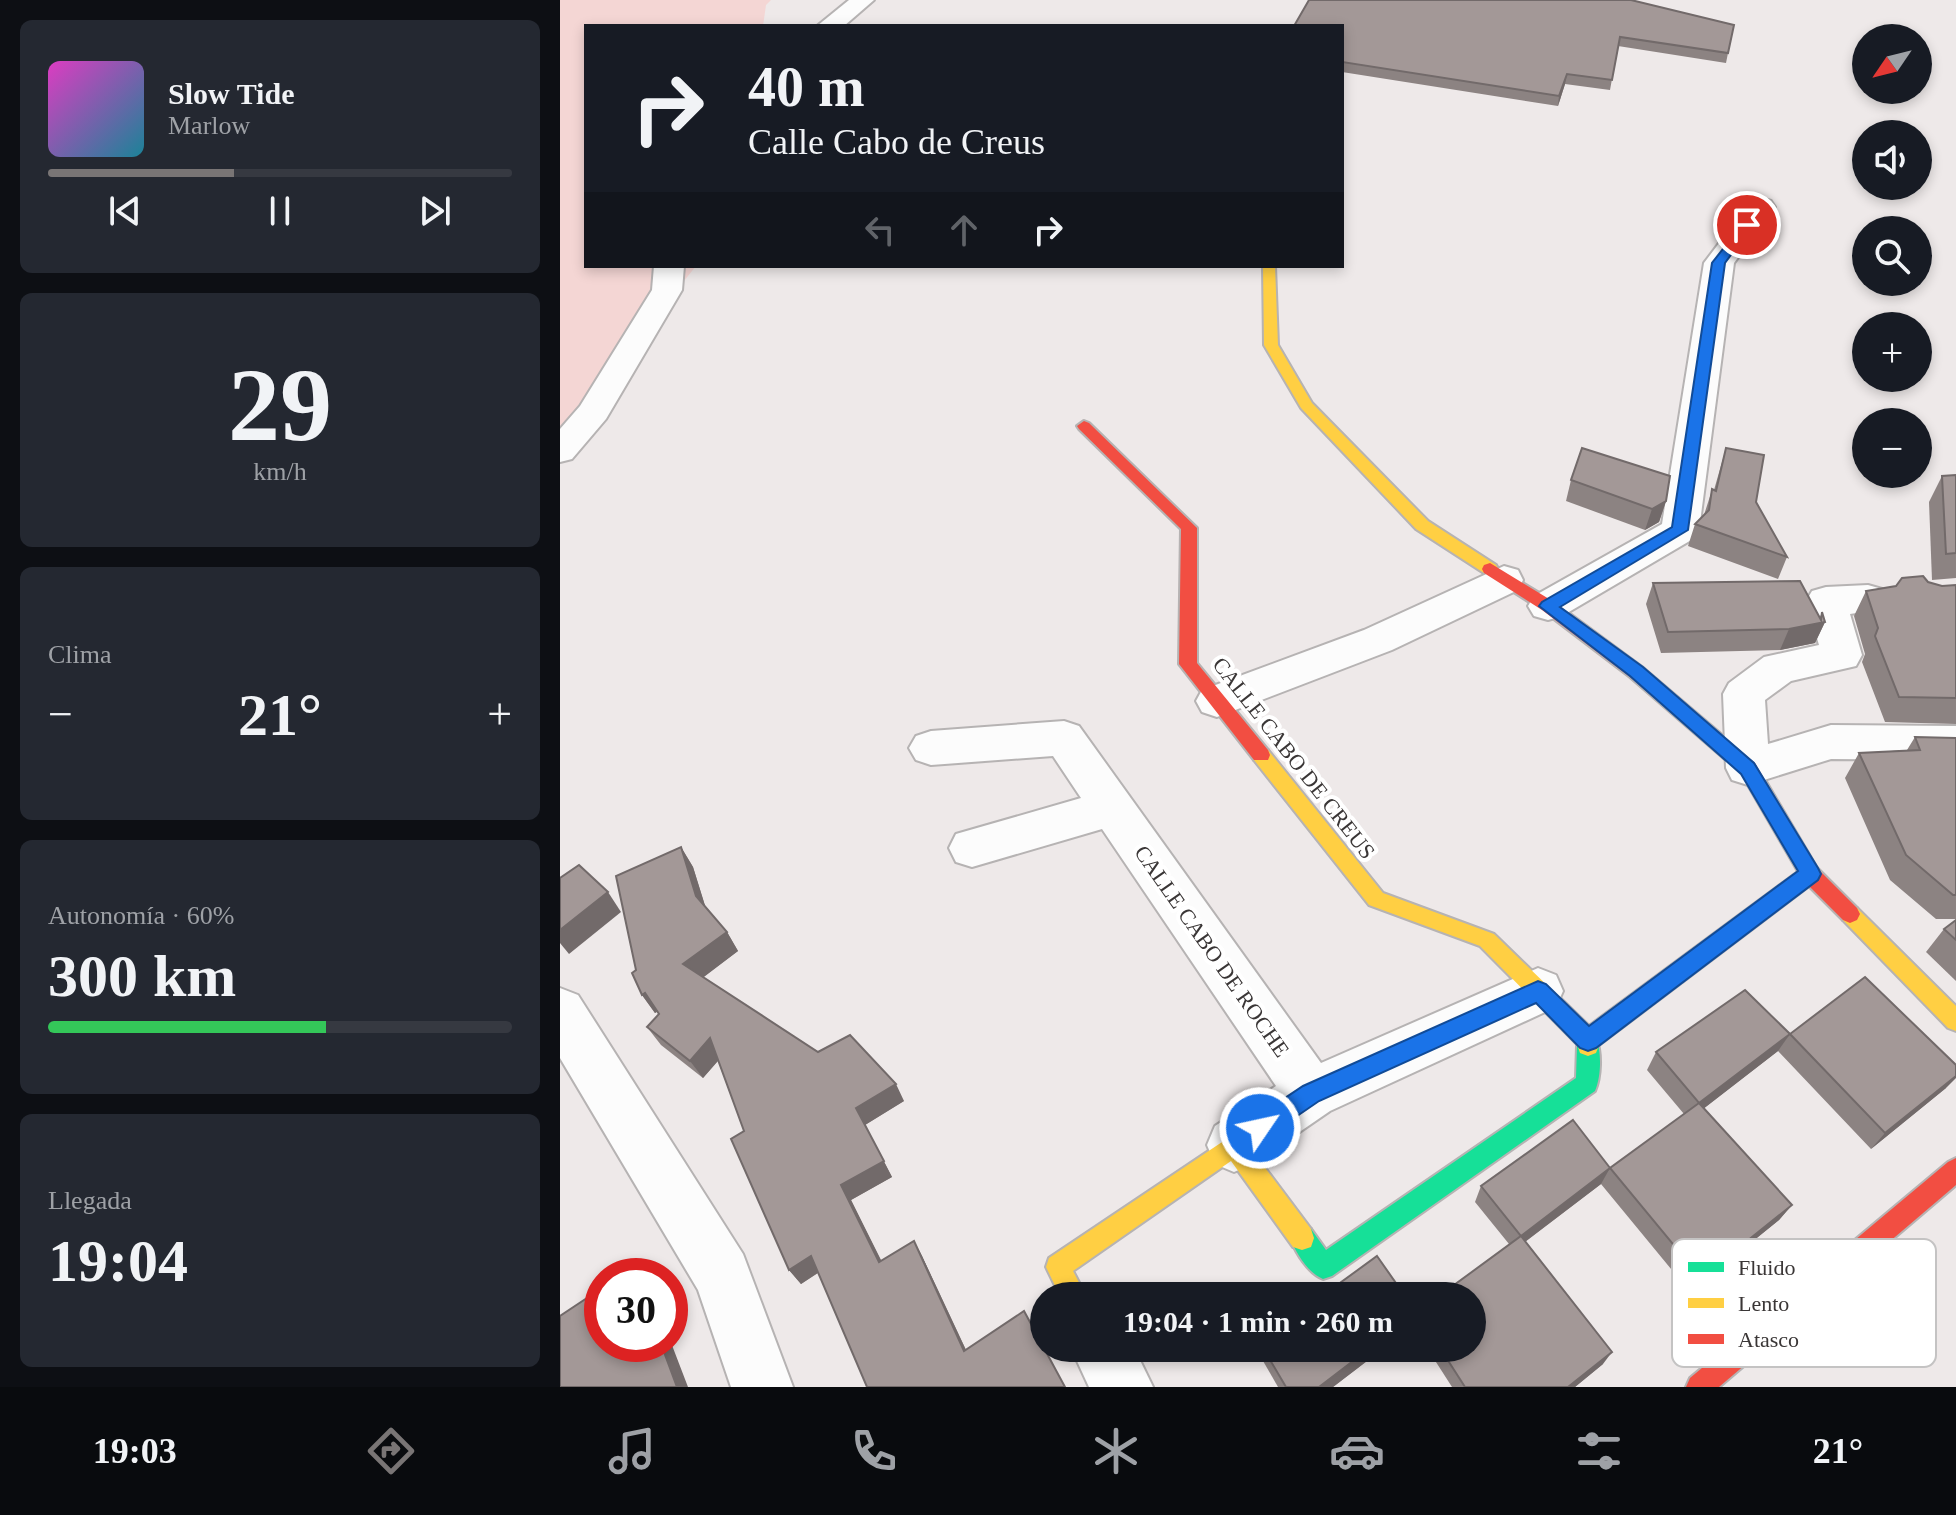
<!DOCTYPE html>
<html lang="es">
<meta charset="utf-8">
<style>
body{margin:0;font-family:Georgia,serif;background:#242831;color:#f1f3f6;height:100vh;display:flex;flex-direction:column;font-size:30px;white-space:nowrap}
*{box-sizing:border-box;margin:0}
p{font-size:26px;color:#9ea1a6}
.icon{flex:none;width:44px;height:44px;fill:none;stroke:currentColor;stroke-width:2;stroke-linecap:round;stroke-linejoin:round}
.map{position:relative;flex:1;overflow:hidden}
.side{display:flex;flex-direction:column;gap:20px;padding:20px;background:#0d0f14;width:560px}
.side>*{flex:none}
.hud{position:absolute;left:24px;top:24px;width:760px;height:244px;border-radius:0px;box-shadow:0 4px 12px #0003;background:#171b24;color:#f1f3f6;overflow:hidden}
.needle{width:52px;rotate:235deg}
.buttons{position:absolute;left:1292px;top:24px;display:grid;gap:16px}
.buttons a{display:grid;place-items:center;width:80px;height:80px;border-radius:50%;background:#171b24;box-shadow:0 4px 12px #0003;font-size:40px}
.speed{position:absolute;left:24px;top:1258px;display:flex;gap:16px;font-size:40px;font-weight:700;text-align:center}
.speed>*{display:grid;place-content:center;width:104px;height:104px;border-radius:50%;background:#171b24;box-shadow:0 4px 12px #0003;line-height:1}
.speed .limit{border:12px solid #d22;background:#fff;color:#111}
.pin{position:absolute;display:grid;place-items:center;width:68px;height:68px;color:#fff;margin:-34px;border:4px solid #fff;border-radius:50%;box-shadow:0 2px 8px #0007}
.me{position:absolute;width:88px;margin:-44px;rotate:56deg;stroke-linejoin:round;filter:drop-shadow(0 0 6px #0008)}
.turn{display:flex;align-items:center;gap:28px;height:168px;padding:0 32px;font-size:36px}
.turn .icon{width:104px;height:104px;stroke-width:2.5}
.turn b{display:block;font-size:56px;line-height:68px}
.lanes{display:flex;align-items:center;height:76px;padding:0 32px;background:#0003;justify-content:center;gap:40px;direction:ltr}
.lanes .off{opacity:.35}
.big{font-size:60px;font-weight:800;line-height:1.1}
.side .widget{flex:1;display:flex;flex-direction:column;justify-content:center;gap:12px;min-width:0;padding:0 28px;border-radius:12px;background:#242831}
.side .dial{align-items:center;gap:0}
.dial b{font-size:104px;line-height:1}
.song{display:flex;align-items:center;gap:24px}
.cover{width:96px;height:96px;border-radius:12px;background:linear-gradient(135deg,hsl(310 70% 55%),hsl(190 70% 35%))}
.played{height:8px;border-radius:4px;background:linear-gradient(90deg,#797575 40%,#363941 40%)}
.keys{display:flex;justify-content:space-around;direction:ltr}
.heat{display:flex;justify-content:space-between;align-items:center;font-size:44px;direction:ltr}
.charge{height:12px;border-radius:6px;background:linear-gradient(90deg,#34c759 60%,#363941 0)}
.trip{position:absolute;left:470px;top:1282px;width:456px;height:80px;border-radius:40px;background:#171b24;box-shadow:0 4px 12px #0003;font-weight:800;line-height:80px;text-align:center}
.tab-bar{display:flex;height:128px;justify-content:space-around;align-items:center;background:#090b0e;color:#9ea1a6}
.tab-bar .icon{width:56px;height:56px}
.tab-bar .current{color:#797575}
.tab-bar b{font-size:36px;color:#f1f3f6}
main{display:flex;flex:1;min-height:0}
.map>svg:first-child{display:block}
</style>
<main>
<section class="side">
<div class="widget">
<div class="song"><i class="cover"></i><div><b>Slow Tide</b><p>Marlow</p></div></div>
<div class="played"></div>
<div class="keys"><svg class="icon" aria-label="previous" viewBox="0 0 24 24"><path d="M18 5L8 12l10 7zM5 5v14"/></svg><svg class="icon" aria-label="pause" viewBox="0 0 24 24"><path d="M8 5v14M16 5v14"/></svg><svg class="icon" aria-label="next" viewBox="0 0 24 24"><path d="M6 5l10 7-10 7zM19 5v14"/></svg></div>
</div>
<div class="widget dial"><b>29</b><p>km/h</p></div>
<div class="widget"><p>Clima</p>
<div class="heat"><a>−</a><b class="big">21°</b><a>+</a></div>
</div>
<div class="widget"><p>Autonomía · 60%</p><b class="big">300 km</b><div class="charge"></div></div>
<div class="widget"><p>Llegada</p><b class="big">19:04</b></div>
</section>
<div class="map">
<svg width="1396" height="1387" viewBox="0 0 1396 1387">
<rect width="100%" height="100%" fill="#eee9e9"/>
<!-- green -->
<polygon fill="#f4d6d4" points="0,0 211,0 206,5 203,26 26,26 26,266 136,266 0,436"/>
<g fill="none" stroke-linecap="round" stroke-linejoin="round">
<!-- street casing -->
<g stroke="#b6b3b3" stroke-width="4">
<g id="street">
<polygon points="289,0 314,0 284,26 257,26"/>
<polygon points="1201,198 1211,201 1215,207 1174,263 1139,530 1133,539 1002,616 988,620 974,616 968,606 974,596 1102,524 1144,263 1191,201"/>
<polygon points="94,266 124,266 122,290 46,419 12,459 0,462 0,429 20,406 92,290"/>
<polygon points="944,566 958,570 963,580 958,590 832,650 657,717 642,712 636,701 642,690 804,630"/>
<polygon points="1308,585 1322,589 1328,599 1322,609 1290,614 1302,655 1296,666 1231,681 1205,700 1208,744 1271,725 1396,726 1396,760 1271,759 1188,785 1172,780 1166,768 1163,694 1169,683 1204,657 1259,645 1246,601 1252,591 1266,587"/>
<polygon points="504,721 519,726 761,1063 978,968 996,975 1003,991 996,1007 770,1111 693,1164 674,1172 655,1164 647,1145 655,1126 716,1086 542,829 412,867 396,862 389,848 396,834 521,798 493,756 371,765 356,760 349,748 356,736 371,731"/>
<polygon points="0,988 18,995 183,1254 233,1387 171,1387 138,1290 0,1058"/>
<polygon points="511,1348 574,1348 593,1387 529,1387"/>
</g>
</g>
<!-- fast casing -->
<g stroke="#b6b3b3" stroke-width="4">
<path id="fast" d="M1028 1036 1036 1039C1042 1052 1041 1077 1035 1091L772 1276 763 1279C748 1273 736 1253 730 1238L733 1229 742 1226 751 1229 766 1250 1016 1078 1017 1046 1020 1039Z"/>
</g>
<!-- slow casing -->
<g stroke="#b6b3b3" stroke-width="4">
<g id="slow">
<polygon points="703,266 715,266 718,345 752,403 868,521 936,565 938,569 936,573 924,573 856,529 741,408 704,345"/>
<polygon points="701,748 708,750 823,893 934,934 1029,1026 1243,868 1250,865 1257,868 1260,874 1257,880 1039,1045 1036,1053 1028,1056 1020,1053 1017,1044 920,946 809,905 694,760 692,755 694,750"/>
<polygon points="1290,905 1297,908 1396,1006 1396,1031 1388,1028 1283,920 1280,914 1283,908"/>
<polygon points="674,1134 682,1137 751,1229 754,1238 751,1247 742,1250 733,1247 671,1161 513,1271 526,1296 500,1296 486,1267 489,1258"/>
</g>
</g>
<!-- jam casing -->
<g stroke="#b6b3b3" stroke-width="4">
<g id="jam">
<polygon points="524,421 529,423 637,528 637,663 708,750 710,755 708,760 694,760 619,664 621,529 519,429 517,426"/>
<polygon points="930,563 994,602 1082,667 1195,763 1257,868 1297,908 1300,914 1297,920 1290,923 1283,920 1243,880 1181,773 1070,677 982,610 924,573 922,569 924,565"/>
<polygon points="1396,1158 1396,1185 1159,1387 1126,1387 1130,1378 1388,1162"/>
</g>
</g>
<!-- street -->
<use href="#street" fill="#fcfcfc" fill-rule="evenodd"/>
<!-- fast -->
<use href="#fast" fill="#16e098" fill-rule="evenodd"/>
<!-- slow -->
<use href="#slow" fill="#ffcf43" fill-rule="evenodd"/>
<!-- jam -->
<use href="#jam" fill="#f24e42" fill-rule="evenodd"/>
</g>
<!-- wall -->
<g fill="#8c8382">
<polygon points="1071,0 1168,53 1166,63 1058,46 1050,90 1005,84 998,106 782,72 782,26"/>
<polygon points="1166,448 1227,557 1218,579 1128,546 1135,524 1144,515 1152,490 1154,490"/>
<polygon points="1396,475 1396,578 1372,580 1369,502 1382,476"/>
<polygon points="1011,480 1106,501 1099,522 1085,530 1006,501"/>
<polygon points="1368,582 1382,586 1396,585 1396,724 1325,722 1302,662 1305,654 1294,616 1306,591"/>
<polygon points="1093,583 1260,617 1262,612 1265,622 1255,643 1220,650 1101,653 1086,604"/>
<polygon points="1355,737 1396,738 1396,919 1376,919 1330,880 1285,778 1299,753 1347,750"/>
<polygon points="121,847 133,867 145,906 167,932 178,951 143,977 258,1052 344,1101 305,1125 332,1177 291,1200 321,1261 354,1241 362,1256 406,1350 505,1387 307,1387 258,1273 241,1284 229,1270 184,1131 158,1061 143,1078 101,1045 87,1027 99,1014 98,1011 95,1013 82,995 76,970"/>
<polygon points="1396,920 1396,981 1366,952 1384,929"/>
<polygon points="1230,1034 1386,1088 1311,1149 1218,1051 1144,1108 1232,1205 1219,1220 1130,1292 1041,1184 965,1242 1043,1364 1015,1387 892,1387 867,1348 912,1348 949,1244 915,1202 921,1186 1050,1168 1124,1114 1087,1070 1096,1052"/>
<polygon points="699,1348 824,1348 773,1387 718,1387 699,1354"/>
</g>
<!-- shaded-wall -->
<g fill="#726a6a">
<polygon points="1007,74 1005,84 998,106 999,96"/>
<polygon points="1106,501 1099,522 1085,530 1092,509"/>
<polygon points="1265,622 1255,643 1220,650 1229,629"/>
<polygon points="121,847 133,867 148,915 136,896"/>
<polygon points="48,892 61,912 9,954 0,943 0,930"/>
<polygon points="167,932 178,951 136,983 123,964"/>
<polygon points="85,993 98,1011 95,1013 82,995"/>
<polygon points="1230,1034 1218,1051 1129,1120 1139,1103"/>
<polygon points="150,1038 162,1056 143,1078 130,1061"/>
<polygon points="1396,1076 1396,1078 1386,1088 1311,1149 1325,1133"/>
<polygon points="336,1084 344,1101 305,1125 332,1177 291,1200 329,1276 319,1262 281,1185 296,1108"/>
<polygon points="1050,1168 1041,1184 954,1250 961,1236"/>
<polygon points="1232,1205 1219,1220 1130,1292 1141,1278"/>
<polygon points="354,1241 362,1256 412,1363 404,1351"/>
<polygon points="251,1256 262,1270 241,1284 229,1270"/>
<polygon points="110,1340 128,1387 117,1387 101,1344 110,1344"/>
<polygon points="810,1348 824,1348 773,1387 759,1387"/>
<polygon points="1052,1352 1043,1364 1015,1387 1008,1387"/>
</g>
<!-- building -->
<g fill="#a39897" stroke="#726a6a" stroke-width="2">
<polygon points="749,0 1071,0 1174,25 1168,53 1060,37 1052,80 1007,74 999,96 782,62 782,26 734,26"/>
<polygon points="1022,448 1110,476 1106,501 1092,509 1011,480"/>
<polygon points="1166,448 1204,455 1196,502 1227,557 1135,524 1149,510 1152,489 1156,491"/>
<polygon points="1396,475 1396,553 1386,554 1382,476"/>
<polygon points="1363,576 1368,582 1382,586 1396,585 1396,698 1339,697 1315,636 1318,628 1306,591 1336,586 1342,578"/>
<polygon points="1240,581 1261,620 1262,612 1265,622 1229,629 1108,632 1093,583"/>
<polygon points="1355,737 1396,738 1396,895 1393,895 1346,855 1299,753 1360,750"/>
<polygon points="121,847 136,896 167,932 123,964 258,1052 290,1035 336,1084 296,1108 324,1161 281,1185 319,1262 354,1241 404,1351 464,1311 505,1387 307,1387 251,1256 229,1270 171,1139 184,1131 150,1038 130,1061 87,1027 99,1014 85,993 82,995 72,973 76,970 56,876"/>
<polygon points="19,865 48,892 0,930 0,878"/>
<polygon points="1396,920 1396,940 1384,929"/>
<polygon points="1305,977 1396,1065 1396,1076 1325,1133 1230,1034"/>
<polygon points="1185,990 1230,1034 1139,1103 1096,1052"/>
<polygon points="1139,1103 1232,1205 1141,1278 1050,1168"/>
<polygon points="1013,1120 1050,1168 961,1236 921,1186"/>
<polygon points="961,1236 1052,1352 1008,1387 905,1387 880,1348 912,1348 912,1296 879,1296"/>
<polygon points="817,1256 845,1296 762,1296"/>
<polygon points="73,1268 76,1276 61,1276"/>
<polygon points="42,1288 42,1344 101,1344 117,1387 0,1387 0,1316"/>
<polygon points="703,1348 810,1348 759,1387 726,1387"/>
</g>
<!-- route -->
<polygon fill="#1a73e8" stroke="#114b97" stroke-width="2" points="1183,223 1193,225 1165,263 1128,530 1000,607 1083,667 1194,763 1258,868 1261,874 1258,880 1036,1048 1028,1051 1020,1048 976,1003 759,1101 708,1136 700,1139 692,1136 688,1128 692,1120 743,1086 978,981 986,984 1029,1026 1238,871 1181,774 1070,676 979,606 982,602 1112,527 1152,263"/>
<g text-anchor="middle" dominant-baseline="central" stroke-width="8" stroke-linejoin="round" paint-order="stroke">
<!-- street labels -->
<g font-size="22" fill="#3a3636" stroke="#fff">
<text transform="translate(734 758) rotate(52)">CALLE CABO DE CREUS</text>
<text transform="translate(652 951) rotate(55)">CALLE CABO DE ROCHE</text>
</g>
</g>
<!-- legend -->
<rect x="1112" y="1239" width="264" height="128" rx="12" fill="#fff" stroke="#c4c3c3" stroke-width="2"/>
<rect x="1128" y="1262" width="36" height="10" fill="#16e098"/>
<rect x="1128" y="1298" width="36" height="10" fill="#ffcf43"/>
<rect x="1128" y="1334" width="36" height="10" fill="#f24e42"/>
<g font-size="22" fill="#3a3636">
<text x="1178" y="1275">Fluido</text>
<text x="1178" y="1311">Lento</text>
<text x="1178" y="1347">Atasco</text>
</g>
</svg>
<div class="buttons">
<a><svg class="needle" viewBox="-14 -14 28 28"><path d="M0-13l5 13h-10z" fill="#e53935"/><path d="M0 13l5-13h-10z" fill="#9ea1a6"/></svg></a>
<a><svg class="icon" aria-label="sound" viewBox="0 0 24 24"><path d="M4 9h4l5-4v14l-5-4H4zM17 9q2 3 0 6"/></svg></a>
<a><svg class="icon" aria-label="search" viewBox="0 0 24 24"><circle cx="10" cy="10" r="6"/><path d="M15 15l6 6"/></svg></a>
<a>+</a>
<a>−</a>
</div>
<div class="speed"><div class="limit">30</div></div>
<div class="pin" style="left:1187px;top:225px;background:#d93025"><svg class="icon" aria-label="arrive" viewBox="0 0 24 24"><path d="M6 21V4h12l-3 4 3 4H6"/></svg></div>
<svg class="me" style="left:700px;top:1128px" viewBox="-20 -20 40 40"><circle r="17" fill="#1a73e8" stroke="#fff" stroke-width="3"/><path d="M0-11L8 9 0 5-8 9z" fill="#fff"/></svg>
<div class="trip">19:04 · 1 min · 260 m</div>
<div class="hud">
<div class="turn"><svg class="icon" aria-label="right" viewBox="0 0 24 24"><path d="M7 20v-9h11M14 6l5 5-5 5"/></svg><div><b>40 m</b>Calle Cabo de Creus</div></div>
<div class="lanes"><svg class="icon off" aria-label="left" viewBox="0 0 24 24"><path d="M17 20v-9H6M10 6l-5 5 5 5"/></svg><svg class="icon off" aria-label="ahead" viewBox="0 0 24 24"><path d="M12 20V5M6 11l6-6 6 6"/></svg><svg class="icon" aria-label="right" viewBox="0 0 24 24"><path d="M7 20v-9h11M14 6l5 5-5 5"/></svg></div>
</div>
</div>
</main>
<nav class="tab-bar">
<b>19:03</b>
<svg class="icon current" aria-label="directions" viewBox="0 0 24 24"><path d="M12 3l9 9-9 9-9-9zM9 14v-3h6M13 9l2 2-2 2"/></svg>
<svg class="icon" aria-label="music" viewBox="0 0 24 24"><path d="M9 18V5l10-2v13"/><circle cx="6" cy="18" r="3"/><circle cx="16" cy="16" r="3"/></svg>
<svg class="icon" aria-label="phone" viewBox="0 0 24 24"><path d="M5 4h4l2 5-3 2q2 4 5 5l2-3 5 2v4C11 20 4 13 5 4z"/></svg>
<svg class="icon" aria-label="climate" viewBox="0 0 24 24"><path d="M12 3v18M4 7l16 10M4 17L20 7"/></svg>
<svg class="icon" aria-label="car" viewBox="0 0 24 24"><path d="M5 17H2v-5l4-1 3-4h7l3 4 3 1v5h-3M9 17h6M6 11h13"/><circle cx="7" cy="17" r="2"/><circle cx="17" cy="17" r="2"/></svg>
<svg class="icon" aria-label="filters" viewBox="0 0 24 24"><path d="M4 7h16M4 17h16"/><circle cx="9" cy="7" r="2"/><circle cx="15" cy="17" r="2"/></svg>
<b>21°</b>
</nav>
